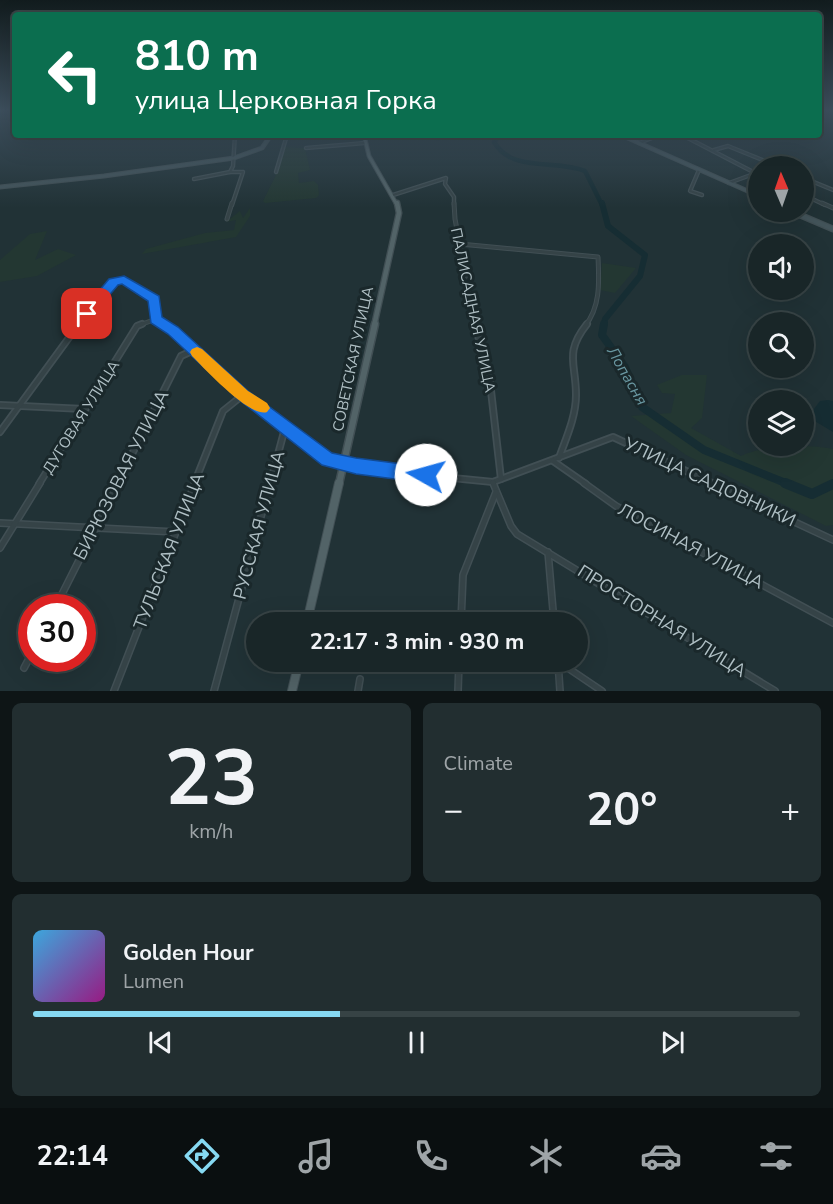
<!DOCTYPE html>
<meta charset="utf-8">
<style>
body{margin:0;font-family:"Nunito Sans",sans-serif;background:#222e30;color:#f1f3f6;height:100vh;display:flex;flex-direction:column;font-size:22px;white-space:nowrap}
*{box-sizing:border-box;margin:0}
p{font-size:20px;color:#9fa5a8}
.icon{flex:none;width:33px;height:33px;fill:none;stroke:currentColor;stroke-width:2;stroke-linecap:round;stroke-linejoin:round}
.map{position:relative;height:691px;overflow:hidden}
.details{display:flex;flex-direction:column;gap:12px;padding:12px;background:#0e1516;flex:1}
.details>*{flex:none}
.guide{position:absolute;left:12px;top:12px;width:810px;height:126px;border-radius:6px;box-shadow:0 6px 24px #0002,0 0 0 2px #374345;background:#0b6e4f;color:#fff;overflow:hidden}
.needle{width:39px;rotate:358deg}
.tools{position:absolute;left:748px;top:156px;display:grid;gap:12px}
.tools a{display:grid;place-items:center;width:66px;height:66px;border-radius:50%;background:#192628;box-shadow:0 6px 24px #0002,0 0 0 2px #374345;font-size:30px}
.speed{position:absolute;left:18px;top:594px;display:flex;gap:12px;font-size:30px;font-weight:700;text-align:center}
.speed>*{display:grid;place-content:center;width:78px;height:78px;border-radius:50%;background:#192628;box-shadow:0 6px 24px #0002,0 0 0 2px #374345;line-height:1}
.speed .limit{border:9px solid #d22;background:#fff;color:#111}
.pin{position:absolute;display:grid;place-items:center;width:51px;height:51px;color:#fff;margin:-26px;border-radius:12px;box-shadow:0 3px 9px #0006}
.me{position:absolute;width:66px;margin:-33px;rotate:277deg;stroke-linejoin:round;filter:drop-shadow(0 0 4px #0008)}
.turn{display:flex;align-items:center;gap:21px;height:126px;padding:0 24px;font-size:27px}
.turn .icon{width:78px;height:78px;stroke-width:2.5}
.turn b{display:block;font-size:42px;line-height:51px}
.big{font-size:45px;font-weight:700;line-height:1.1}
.details .card{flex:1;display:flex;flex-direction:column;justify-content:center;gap:9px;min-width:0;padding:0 21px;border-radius:9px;background:#222e30}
.details .dial{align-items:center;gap:0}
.dial b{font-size:78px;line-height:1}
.song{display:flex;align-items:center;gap:18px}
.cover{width:72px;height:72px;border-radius:9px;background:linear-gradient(135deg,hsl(200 70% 55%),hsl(310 70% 35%))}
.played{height:6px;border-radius:3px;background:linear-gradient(90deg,#86d9f2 40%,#374345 40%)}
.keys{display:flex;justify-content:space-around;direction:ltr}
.heat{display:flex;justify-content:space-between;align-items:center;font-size:33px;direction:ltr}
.details .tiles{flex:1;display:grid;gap:12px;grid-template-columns:1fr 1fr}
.card:last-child{grid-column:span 2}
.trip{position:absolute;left:246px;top:612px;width:342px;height:60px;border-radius:30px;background:#192628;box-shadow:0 6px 24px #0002,0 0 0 2px #374345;font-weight:700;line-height:60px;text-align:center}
.dock{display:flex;height:96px;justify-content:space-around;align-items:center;background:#0a0f10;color:#9fa5a8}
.dock .icon{width:42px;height:42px}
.dock .selected{color:#86d9f2}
.dock b{font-size:27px;color:#f1f3f6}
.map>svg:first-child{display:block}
</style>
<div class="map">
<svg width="833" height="691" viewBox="0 0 833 691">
<rect width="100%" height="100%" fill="#213236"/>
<!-- green -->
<g fill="#233732">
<polygon points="284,147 305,148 310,170 298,173 299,183 314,181 318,185 319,195 316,198 265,203 263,201 276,175"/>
<polygon points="250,208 250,216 236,237 142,254 146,249 205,233 234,230 236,220 226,222 240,211 243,218"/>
<polygon points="47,231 35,260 58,249 76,255 37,276 0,282 0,260 30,234"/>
<polygon points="602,263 636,268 615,293 600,290"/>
<path d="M682 375H707L702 418 691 428 741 456C763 445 809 444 833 449V525L826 526 686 455 631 416 671 413 675 394 662 393 657 385Z"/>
</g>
<!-- water -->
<polygon fill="#162d33" points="828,400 833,401 833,432 808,417 820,401"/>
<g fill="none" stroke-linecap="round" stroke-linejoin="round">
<!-- river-far3 -->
<g stroke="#162d33" stroke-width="4.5">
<polyline points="404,135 439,138 442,135"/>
<path d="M500 135 494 142C512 173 555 159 585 171L602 205"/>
</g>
<!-- river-far2 -->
<polyline stroke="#162d33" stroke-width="6" points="602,203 608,226 645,255 640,276 605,319 604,326"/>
<!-- river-far1 -->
<polyline stroke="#162d33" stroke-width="8" points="604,324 602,335 625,367 642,407 704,450 788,484"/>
<!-- river -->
<polyline stroke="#162d33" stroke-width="10" points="785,483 812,494 833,484"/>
<!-- street-far3 casing -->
<g stroke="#414f54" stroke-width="4.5">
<g id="street-far3">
<polyline points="682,135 759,175"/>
<polyline points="639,143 660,135"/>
<polyline points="306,148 365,143"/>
<polyline points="714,150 728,146 777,166"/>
<polyline points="778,166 787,163"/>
<polyline points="699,170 690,191 702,195"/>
<polyline points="276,172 287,135"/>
<polyline points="804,178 833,190"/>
<polyline points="194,179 230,172"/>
<polyline points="729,183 759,172"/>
<polyline points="393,195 446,178 445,184 454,197 454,205"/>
<polyline points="804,195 825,205"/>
<polyline points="232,205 243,172 230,172 233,166 235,135"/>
</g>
</g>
<!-- street-far2 casing -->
<g stroke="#414f54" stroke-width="5">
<g id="street-far2">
<polyline points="454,203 455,219 475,326"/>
<polyline points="822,203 833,208"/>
<polyline points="227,219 232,203"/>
<path d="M460 244 598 257C599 281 601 306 585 326"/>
<polyline points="78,326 113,282 124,280 154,299 156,319 166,326"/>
<polyline points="137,326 156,319"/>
</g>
</g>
<!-- street-far1 casing -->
<g stroke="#414f54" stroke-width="8">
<g id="street-far1">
<polyline points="164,324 243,395 285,428 328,459 344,464 402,473 493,482 613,437 714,484"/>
<polyline points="475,324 490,382 501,479"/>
<polyline points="0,405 84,409"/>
<polyline points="0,432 79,324"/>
<path d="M559 458C566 438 576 417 576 395 576 363 564 353 587 324"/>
<polyline points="553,461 586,484"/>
<polyline points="493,482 494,484"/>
<polyline points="39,484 137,326 142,324"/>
<polyline points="117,484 181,356 194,350"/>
<polyline points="194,484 223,411 243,395"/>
<polyline points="270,484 285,428"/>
</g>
</g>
<!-- street casing -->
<g stroke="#414f54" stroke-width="8">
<g id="street">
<polyline points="493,483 511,526 517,534 775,691"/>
<polyline points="584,483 616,506 833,623"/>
<polyline points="711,483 833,540"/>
<polyline points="0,523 176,532"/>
<polyline points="0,548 40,483"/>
<polyline points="548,552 554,622"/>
<polyline points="55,608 118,483"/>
<polyline points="461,622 463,575 496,492"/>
<polyline points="558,662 560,691"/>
<polyline points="559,662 602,691"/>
<polyline points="24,668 32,653"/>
<polyline points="114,691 195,483"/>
<polyline points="214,691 270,483"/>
<polyline points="358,691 360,679"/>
<polyline points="458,691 459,662"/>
</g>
</g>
<!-- secondary-far1 casing -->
<g stroke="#414f54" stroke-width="5">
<g id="secondary-far1">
<polyline points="621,135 759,196"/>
<polyline points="0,187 104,176 234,158 262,148 271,135"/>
</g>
</g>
<!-- secondary casing -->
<g stroke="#414f54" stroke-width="7">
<polyline id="secondary" points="793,212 833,229"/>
</g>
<!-- primary-far3 casing -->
<g stroke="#414f54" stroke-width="5">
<polyline id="primary-far3" points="364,135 369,156 397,205"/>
</g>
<!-- primary-far2 casing -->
<g stroke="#414f54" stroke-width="7">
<polyline id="primary-far2" points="374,326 399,213 397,203"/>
</g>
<!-- primary-far1 casing -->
<g stroke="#414f54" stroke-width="9">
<polyline id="primary-far1" points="339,484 375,324"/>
</g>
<!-- primary casing -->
<g stroke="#414f54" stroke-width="10">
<g id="primary">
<polyline points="307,622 339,483"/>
<polyline points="292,691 299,662"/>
</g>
</g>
<!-- street-far3 -->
<use href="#street-far3" stroke="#354347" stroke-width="2"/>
<!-- street-far2 -->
<use href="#street-far2" stroke="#354347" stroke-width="3"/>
<!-- street-far1 -->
<use href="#street-far1" stroke="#354347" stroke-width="4.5"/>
<!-- street -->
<use href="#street" stroke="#354347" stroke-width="5"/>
<!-- secondary-far1 -->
<use href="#secondary-far1" stroke="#43545a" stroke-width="3"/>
<!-- secondary -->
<use href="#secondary" stroke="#43545a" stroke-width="4.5"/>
<!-- primary-far3 -->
<use href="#primary-far3" stroke="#526367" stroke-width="3"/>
<!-- primary-far2 -->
<use href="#primary-far2" stroke="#526367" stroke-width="4.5"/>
<!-- primary-far1 -->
<use href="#primary-far1" stroke="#526367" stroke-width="6"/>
<!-- primary -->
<use href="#primary" stroke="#526367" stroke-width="8"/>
</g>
<!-- sky -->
<linearGradient id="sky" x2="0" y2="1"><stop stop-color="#121c1e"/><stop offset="0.53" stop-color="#3d4f5d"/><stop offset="1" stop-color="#3d4f5d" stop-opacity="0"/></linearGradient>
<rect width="833" height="208" fill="url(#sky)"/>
<!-- route -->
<polygon fill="#1a73e8" stroke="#114b97" stroke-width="1.5" points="124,276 159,296 162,317 178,327 248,391 332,453 356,458 426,467 432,470 434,475 432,481 426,483 356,474 322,465 238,399 168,334 151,323 148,301 122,284 118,285 91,317 82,317 80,314 82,311 109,279"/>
<!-- slow -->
<path fill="#f59e0b" d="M197 347 202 349 248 391 267 403 270 408 267 412C250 418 205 369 192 356L190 352 192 349Z"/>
<g text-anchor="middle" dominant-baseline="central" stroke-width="6" stroke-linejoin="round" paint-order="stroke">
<!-- street labels -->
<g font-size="15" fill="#afbfc4" stroke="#1a282b">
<text transform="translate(473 310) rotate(78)">ПАЛИСАДНАЯ УЛИЦА</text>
<text transform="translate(353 359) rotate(-78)">СОВЕТСКАЯ УЛИЦА</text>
<text transform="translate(81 417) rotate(-58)">ДУГОВАЯ УЛИЦА</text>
</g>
<!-- water labels -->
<g font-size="16" font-style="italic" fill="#6997a1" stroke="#1a282b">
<text transform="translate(627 376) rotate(60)">Лопасня</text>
</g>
<!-- near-street labels -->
<g font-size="18" fill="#afbfc4" stroke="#1a282b">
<text transform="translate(121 475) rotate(-63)">БИРЮЗОВАЯ УЛИЦА</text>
<text transform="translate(710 482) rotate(25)">УЛИЦА САДОВНИКИ</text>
<text transform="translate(259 525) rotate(-75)">РУССКАЯ УЛИЦА</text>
<text transform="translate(691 546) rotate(28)">ЛОСИНАЯ УЛИЦА</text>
<text transform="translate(169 551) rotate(-69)">ТУЛЬСКАЯ УЛИЦА</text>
<text transform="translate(662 621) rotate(32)">ПРОСТОРНАЯ УЛИЦА</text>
</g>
</g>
</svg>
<div class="tools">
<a><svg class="needle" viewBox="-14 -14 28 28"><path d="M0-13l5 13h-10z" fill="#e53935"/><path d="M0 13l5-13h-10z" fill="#9fa5a8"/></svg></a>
<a><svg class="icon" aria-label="sound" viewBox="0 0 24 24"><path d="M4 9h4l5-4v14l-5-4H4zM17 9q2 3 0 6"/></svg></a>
<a><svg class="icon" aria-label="search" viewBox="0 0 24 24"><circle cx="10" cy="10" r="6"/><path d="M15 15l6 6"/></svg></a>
<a><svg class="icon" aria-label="layers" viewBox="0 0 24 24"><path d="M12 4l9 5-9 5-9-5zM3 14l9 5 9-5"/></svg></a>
</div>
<div class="speed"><div class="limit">30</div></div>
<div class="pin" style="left:87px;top:314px;background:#d93025"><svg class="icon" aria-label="arrive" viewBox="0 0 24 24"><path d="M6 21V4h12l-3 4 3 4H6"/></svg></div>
<svg class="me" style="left:426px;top:475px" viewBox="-20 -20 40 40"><circle r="19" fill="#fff"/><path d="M0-13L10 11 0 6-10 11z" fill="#1a73e8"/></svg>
<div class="trip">22:17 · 3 min · 930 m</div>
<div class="guide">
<div class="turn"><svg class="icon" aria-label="left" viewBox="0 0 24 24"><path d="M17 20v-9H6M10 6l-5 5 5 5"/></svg><div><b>810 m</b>улица Церковная Горка</div></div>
</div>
</div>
<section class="details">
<div class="tiles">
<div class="card dial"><b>23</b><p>km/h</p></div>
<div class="card"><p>Climate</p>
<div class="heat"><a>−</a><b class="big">20°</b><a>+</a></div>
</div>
<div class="card">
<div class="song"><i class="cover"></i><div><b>Golden Hour</b><p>Lumen</p></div></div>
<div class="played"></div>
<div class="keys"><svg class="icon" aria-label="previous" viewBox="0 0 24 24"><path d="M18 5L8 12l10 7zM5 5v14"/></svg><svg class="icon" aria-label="pause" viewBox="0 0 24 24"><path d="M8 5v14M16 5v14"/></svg><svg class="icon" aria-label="next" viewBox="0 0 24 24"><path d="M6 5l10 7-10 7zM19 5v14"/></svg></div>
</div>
</div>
</section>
<nav class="dock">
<b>22:14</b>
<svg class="icon selected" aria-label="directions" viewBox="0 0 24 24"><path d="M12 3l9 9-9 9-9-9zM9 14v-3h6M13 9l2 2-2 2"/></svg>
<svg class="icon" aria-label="music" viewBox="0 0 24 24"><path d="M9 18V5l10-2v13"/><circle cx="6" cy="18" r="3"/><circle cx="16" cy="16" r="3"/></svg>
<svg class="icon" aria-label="phone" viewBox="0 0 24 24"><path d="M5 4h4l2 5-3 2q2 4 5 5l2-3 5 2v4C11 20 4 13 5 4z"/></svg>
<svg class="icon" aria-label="climate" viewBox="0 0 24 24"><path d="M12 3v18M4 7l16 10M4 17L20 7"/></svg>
<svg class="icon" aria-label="car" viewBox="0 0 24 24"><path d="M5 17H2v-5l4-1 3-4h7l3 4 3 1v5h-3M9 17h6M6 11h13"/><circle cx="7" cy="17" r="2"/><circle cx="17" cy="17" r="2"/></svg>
<svg class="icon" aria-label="filters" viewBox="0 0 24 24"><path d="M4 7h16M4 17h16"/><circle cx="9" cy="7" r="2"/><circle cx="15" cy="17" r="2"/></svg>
</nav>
